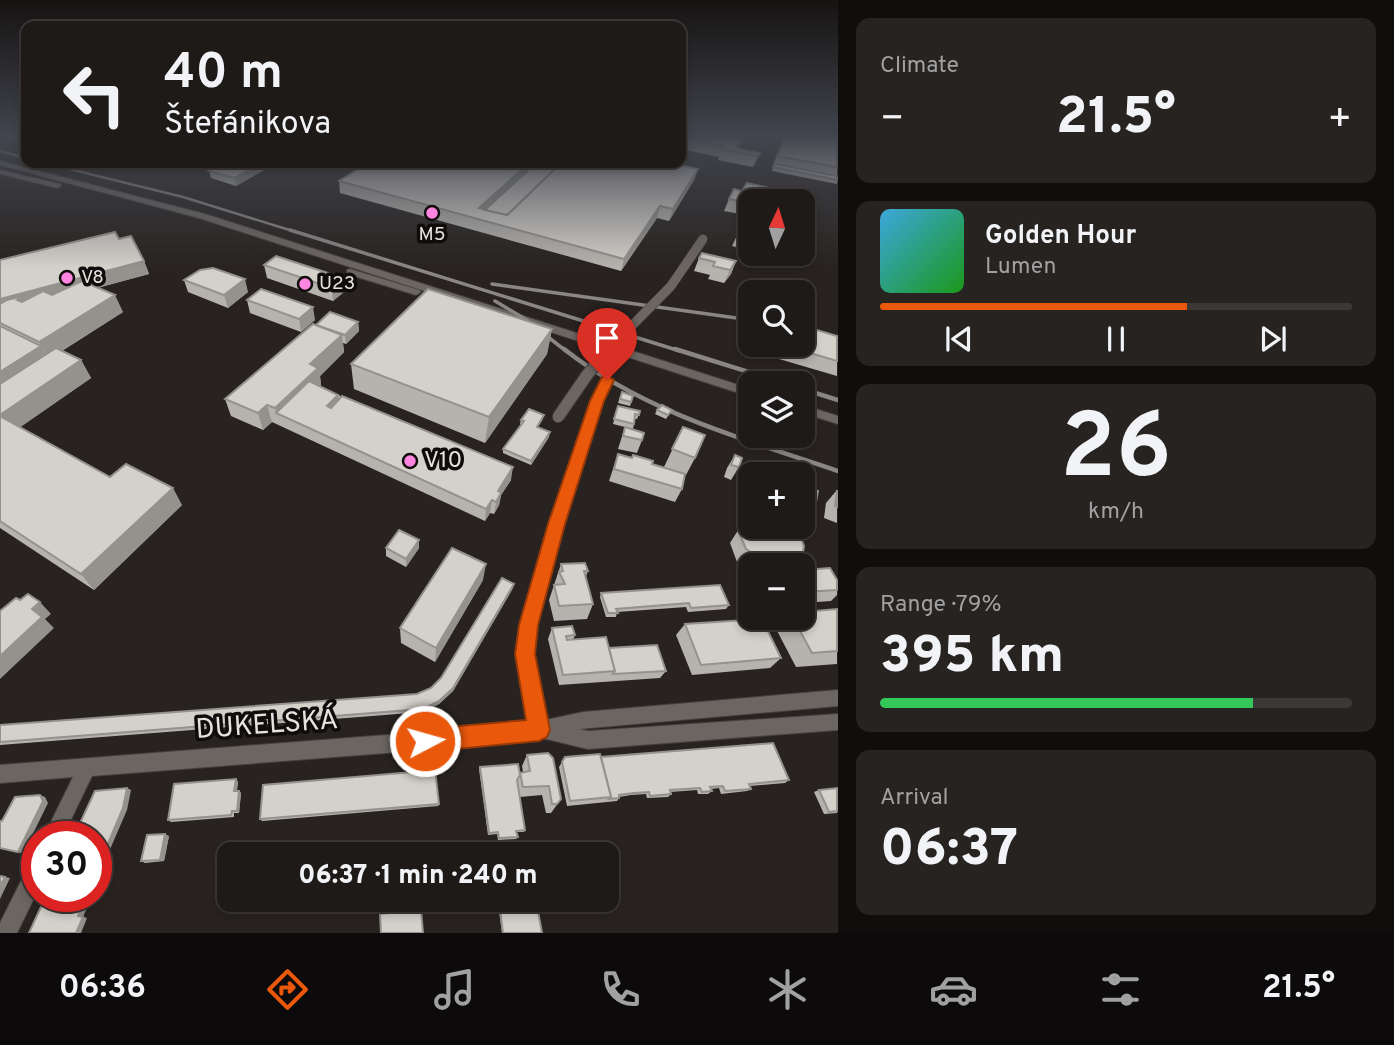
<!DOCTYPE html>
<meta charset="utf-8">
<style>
body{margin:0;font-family:Overpass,sans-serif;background:#262321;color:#f1f3f6;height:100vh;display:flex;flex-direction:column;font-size:26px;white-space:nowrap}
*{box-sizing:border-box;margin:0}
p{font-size:23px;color:#a1a1a2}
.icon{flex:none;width:38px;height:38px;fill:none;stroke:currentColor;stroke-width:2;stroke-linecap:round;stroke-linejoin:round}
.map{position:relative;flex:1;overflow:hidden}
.drawer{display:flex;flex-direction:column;gap:18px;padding:18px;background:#100e0d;width:556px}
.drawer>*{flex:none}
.top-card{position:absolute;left:21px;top:21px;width:665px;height:147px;border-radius:14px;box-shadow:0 4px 10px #0003,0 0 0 2px #3c3837;background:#1e1a18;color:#f1f3f6;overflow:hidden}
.needle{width:46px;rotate:4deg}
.tools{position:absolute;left:738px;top:189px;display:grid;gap:14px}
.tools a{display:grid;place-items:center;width:77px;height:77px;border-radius:14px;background:#1e1a18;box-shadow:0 4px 10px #0003,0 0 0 2px #3c3837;font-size:35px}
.speed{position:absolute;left:21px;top:821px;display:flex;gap:14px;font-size:35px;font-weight:700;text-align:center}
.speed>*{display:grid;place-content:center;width:91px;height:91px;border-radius:50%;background:#1e1a18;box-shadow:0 4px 10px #0003,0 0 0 2px #3c3837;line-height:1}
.speed .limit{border:10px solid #d22;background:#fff;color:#111}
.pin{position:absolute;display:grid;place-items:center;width:60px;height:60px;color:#fff;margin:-72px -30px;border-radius:50% 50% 50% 0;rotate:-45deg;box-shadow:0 0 7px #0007}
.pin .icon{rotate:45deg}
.me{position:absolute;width:77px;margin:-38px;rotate:84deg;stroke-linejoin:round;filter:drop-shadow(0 0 5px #0008)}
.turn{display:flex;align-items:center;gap:24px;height:147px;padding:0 28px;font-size:32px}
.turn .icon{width:91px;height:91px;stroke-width:2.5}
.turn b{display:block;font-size:49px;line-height:60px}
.big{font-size:52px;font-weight:800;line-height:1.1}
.drawer .tile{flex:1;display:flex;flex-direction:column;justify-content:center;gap:10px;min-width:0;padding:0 24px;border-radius:14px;background:#262321}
.drawer .dial{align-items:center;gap:0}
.dial b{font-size:91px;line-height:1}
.song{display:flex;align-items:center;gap:21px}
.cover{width:84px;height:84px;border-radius:10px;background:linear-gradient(135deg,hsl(200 70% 55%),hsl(120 70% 35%))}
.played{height:7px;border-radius:4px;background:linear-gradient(90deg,#ea580c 65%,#3c3837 65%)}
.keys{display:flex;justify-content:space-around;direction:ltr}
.heat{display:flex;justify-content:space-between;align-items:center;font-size:38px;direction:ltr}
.charge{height:10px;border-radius:5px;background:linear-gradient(90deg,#34c759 79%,#3c3837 0)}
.trip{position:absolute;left:217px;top:842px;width:402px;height:70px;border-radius:14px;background:#1e1a18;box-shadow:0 4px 10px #0003,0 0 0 2px #3c3837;font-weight:800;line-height:70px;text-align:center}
.menu{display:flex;height:112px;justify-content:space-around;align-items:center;background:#0c0a0a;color:#a1a1a2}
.menu .icon{width:49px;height:49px}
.menu .selected{color:#ea580c}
.menu b{font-size:32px;color:#f1f3f6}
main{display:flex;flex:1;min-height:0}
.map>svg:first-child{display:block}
</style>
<main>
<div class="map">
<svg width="838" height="933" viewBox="0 0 838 933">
<rect width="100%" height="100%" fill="#282320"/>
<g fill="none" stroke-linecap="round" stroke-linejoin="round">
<!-- minor casing -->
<g stroke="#44403d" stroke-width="2">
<g id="minor">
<polygon points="5,137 26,140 26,144 6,138"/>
<polygon points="0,161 205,214 751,389 751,397 199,218 0,165"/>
<polygon points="0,170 60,184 61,186 57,188 0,174"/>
<polygon points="350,269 419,290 421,292 416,295 347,274 347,270"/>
<polygon points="607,376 612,380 603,401 564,524 537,625 533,654 546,720 583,712 838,690 838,706 579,729 588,731 838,714 838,730 588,749 542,738 425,750 92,776 63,836 44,836 73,777 0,783 0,765 425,732 529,722 517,654 521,625 550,524 591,401 603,378"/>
<polygon points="803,405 838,416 838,424 803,413"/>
<polygon points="37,860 37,892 17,933 0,933 0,923 30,863"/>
</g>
</g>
<!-- minor -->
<use href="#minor" fill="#6c6662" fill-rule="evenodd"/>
<!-- rail-far2 -->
<g stroke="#8a8684" stroke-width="2.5">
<polyline points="0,151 26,158"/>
<polyline points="45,163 183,197 296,232"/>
</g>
<!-- rail-far1 -->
<g stroke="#8a8684" stroke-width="3.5">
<polyline points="290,230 680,351"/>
<polyline points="492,284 751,320"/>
<polyline points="495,301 525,319 566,351"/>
</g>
<!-- rail -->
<g stroke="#8a8684" stroke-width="4.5">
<path d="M564 349C644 412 743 439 838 471"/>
<polyline points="675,349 784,383"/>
<polyline points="803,389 838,400"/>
</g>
<!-- minor-bridge-far2 casing -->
<g stroke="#44403d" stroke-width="8" stroke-linecap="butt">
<polyline id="minor-bridge-far2" points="46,166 51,163"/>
</g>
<!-- minor-bridge-far1 casing -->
<g stroke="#44403d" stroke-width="10" stroke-linecap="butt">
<polyline id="minor-bridge-far1" points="607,351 671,286 703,239"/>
</g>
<!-- minor-bridge casing -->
<g stroke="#44403d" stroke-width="13" stroke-linecap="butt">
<polyline id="minor-bridge" points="558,417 587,375 609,349"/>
</g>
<!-- minor-bridge-far2 -->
<use href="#minor-bridge-far2" stroke="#6c6662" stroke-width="7"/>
<!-- minor-bridge-far1 -->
<use href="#minor-bridge-far1" stroke="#6c6662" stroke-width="9"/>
<!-- minor-bridge -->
<use href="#minor-bridge" stroke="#6c6662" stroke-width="11"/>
</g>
<!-- wall -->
<g fill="#b6b3ae">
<polygon points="681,137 738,148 760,153 753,167 718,160 719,157 681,149"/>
<polygon points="785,137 837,137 837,184 772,171 773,167 772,167"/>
<polygon points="180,163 276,163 236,186 211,178 209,171"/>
<polygon points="698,169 694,180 669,221 657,218 621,271 340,193 339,181"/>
<polygon points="734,189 798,201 751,201 751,216 724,211 729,199"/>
<polygon points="742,225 751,227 751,251 732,246"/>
<polygon points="119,239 144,261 149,274 97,288 123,312 62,351 81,360 91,378 20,427 110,477 182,505 94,590 0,528 0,260"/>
<polygon points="778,254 800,254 797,258"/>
<polygon points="699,258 736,261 731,274 724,283 708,279 710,275 694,271"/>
<polygon points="264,265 343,278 345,291 333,301 267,278"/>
<polygon points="184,280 248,292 228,308 188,292"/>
<polygon points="247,300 315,320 301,332 250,313"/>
<polygon points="749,317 751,317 751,345 803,345 837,336 837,376 745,349 747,343 738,341"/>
<polygon points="358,322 359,331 346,344 343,343 344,352 320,376 321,385 320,386 511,480 501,495 499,505 494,514 490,513 485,521 272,422 263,430 231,416 225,399 316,325"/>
<polygon points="552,329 547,354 485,443 354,389 351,364"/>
<polygon points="622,392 633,396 630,406 618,403"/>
<polygon points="618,406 640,411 637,419 635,419 633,429 613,424"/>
<polygon points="657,410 672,410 666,419 655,414"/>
<polygon points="543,419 538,427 549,437 531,465 503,453 503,449 521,425 520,424 521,420"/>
<polygon points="625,427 642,440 637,453 618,449"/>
<polygon points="683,427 695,458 686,475 684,475 682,489 675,502 609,481 618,454 672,470 664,467"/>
<polygon points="735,455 739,467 731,480 724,477 727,468"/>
<polygon points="803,486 815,508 811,513 803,510"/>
<polygon points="837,490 837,523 824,518 826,503"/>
<polygon points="745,519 802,559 796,565 751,565 751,571 737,562 730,543"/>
<polygon points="386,548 419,548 406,567 386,556"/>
<polygon points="561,564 588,571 586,576 593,604 587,619 554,621 549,600"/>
<polygon points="803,570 837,580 837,595 831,601 803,603"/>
<polygon points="747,574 751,574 751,607 748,607 738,586"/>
<polygon points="483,580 435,662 401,643 400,628"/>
<polygon points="513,588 453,691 439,704 423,712 0,745 0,725 417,694 431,688 441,678"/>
<polygon points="601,593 729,605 726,609 688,612 686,607 617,612 616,617 606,617 600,597"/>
<polygon points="837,609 837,664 796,667 775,627 785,618 803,618"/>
<polygon points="685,624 781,658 770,668 692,675 676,635"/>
<polygon points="552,628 575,635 573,640 609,648 666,671 660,678 559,685 548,639"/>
<polygon points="527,755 561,799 551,813 546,813 542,795 520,797 525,830 524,832 517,832 518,837 516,839 498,840 497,834 488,835 479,769 480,767 520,775 520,773 523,772 522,766"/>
<polygon points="565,757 601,757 789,780 785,783 750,786 751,789 747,791 721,794 719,788 711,789 712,791 708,794 698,794 697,790 670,792 671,794 668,797 647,798 646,794 631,795 619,797 619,798 617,801 567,806 559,767"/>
<polygon points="236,779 238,782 237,791 239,791 241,793 239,813 234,813 234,817 171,822 168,820"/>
<polygon points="837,788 837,813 824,814 814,792 819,790"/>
<polygon points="439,804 438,806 262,821 260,819"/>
<polygon points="169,836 164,861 145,863 141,861"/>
<polygon points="507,900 523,900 542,933 502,933 498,904 508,902"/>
<polygon points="379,903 433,908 432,910 421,911 381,933"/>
</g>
<!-- shaded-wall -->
<g fill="#94928d">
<polygon points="742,137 744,137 736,152 734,151"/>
<polygon points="261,163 276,163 236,186 234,178"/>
<polygon points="529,163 540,163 481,217 479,208"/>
<polygon points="698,169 694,180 669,221 673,209"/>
<polygon points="660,206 657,218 621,271 624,259"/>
<polygon points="144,261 149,274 0,314 0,299"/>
<polygon points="736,261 731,274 724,283 730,270"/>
<polygon points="343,278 345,291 333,301 332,288"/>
<polygon points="245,279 248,292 228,308 224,295"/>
<polygon points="115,295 123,312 49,359 39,342"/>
<polygon points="313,307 315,320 301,332 299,319"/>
<polygon points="358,322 359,331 346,344 345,335"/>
<polygon points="552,329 547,354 485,443 489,417"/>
<polygon points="342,335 344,352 320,376 321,385 287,418 276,413 275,408 310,364"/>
<polygon points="41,346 49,359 0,391 0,372"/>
<polygon points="81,360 91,378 12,433 0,416 0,415"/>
<polygon points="338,395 339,400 329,419 327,406"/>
<polygon points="267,405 272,422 263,430 258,413"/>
<polygon points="550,432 549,437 531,465 531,461"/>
<polygon points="513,467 511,480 501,495 499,505 494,514 498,491"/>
<polygon points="173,488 182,505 94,590 81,574"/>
<polygon points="492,500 490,513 485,521 486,509"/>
<polygon points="419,540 419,548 406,567 406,559"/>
<polygon points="486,564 483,580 435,662 436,648"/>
<polygon points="514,584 513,588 453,691 439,704 423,712 423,709"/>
<polygon points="40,602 51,614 45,619 54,628 0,679 0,656 32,609"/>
<polygon points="236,779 238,782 236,794 234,791"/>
<polygon points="127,788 131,790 127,810 108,854 104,853"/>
<polygon points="239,791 241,793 239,813 237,811"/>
<polygon points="40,795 45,797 48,803 23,854 18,852"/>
<polygon points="165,834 169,836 164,861 160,860"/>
<polygon points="109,854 113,856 108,866 104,865"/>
<polygon points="99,864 103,865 100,871 96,870"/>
<polygon points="5,877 10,878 0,899 0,886"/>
<polygon points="87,896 92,896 83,917 78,916"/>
<polygon points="83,917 87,918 81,933 76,933"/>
</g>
<!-- building -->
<g fill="#d4d0ca" stroke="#94928d" stroke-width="2">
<polygon points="682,137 742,137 735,148 760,153 758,156 722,149 724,146"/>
<polygon points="785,137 837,137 837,167 777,156"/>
<polygon points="205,163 261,163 234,178 209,171 218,166"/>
<polygon points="368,163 529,163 479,208 507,215 561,163 670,163 698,169 673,209 660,206 624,259 339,181"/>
<polygon points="536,163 561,163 507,215 485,210"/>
<polygon points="775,164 837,176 837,180 773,167"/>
<polygon points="747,183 801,195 798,201 790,200 789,201 751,201 751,203 729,199 734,189 742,191"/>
<polygon points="742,225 751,227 751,237 737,234"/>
<polygon points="803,229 809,231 804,246 803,246"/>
<polygon points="115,232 119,239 131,236 144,261 0,299 0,260"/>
<polygon points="702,253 736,261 730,270 713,266 715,262 699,258"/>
<polygon points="276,256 343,278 332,288 264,265"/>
<polygon points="213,268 245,279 224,295 184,280 200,270"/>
<polygon points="82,281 115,295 39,342 0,323 0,304 7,300 23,296 17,300 22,302 43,291 52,295"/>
<polygon points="261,289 313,307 299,319 247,300"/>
<polygon points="428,289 552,329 489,417 351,364"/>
<polygon points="330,312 358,322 345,335 316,325"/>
<polygon points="749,317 751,317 751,329 745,328"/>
<polygon points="313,324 342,335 310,364 318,368 275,408 267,405 258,413 225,399"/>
<polygon points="0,326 41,346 0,372"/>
<polygon points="803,326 837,336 837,361 783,345 803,345"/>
<polygon points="56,348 81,360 0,415 0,384"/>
<polygon points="309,381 338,395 327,406 331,408 342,396 513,467 498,491 501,493 496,502 492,500 486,509 276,413"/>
<polygon points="622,392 633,396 631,402 620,399"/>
<polygon points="662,405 672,410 668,415 657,410"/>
<polygon points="618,406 640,411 639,415 635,414 634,424 614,419"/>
<polygon points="529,409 544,415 537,427 550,432 531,461 503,449 524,421 521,420"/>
<polygon points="0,416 110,477 126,464 173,488 81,574 0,521"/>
<polygon points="625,427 644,433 642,440 623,436"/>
<polygon points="683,427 705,435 695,458 672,449"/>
<polygon points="618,454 632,458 633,455 653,461 652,464 685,474 682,489 614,469"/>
<polygon points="735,455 742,458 739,467 731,465"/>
<polygon points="803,486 818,491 815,508 803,504"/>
<polygon points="837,490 837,507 835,506"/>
<polygon points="751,517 751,527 787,527 801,538 804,546 802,559 793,565 768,564 746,549 738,530 745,519"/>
<polygon points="399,530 419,540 406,559 386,548"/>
<polygon points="452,548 486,564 436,648 400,628"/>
<polygon points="585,563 588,571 584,571 593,604 559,606 554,585 565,584 559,572 563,571 561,564"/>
<polygon points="830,568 837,580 837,590 803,592 803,570"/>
<polygon points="502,578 514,584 453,688 439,701 423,709 0,742 0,725 417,694 431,688 441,678"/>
<polygon points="720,585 729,605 691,608 689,603 616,609 618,613 608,613 601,593"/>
<polygon points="28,594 40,602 32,609 42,617 0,656 0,611 16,598 20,600"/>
<polygon points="837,609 837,651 812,653 793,618 803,618 803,612"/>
<polygon points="762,619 781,658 701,665 685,624"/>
<polygon points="572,626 575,635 566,636 567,640 606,637 615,671 563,675 552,628"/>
<polygon points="657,645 666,671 613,674 615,671 609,648"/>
<polygon points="773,743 789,780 749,784 751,789 725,791 723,786 710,787 712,791 702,792 700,788 670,790 671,794 650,796 649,792 634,793 619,795 619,798 609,799 611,797 601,757"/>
<polygon points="548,753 553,758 561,799 557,804 552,804 549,786 523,787 520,773 530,771 527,755"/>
<polygon points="600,754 611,797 570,801 562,762 565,757"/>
<polygon points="518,764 520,775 517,780 525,830 516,831 518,837 499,838 498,832 489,833 480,767"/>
<polygon points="435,770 439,804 260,819 263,785"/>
<polygon points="236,779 234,791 239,791 237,811 232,811 231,815 168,820 174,784"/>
<polygon points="127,788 123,808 104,853 109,854 104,865 99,864 96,870 96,836 74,836 95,791"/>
<polygon points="837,788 837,811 829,812 819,790"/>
<polygon points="40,795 43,801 18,852 0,848 0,821 2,821 15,797"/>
<polygon points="165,834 160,860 141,861 147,835"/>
<polygon points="0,876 5,877 0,886"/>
<polygon points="46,896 87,896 78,916 83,917 76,933 29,933"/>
<polygon points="407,900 432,900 433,908 379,913 379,903"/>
<polygon points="509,900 523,900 523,901 536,900 542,933 503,933 499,903 509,902"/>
<polygon points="421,909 423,933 381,933 380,914"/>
</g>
<!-- sky -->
<linearGradient id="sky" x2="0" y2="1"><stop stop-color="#161312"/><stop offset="0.51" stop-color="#42454e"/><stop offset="1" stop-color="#42454e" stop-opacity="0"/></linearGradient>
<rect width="838" height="268" fill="url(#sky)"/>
<!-- route -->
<polygon fill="#ea580c" stroke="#983908" stroke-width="2" points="607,375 614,380 604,401 565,524 538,625 535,654 550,730 547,737 539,741 425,752 417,748 413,741 417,733 425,729 526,720 515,654 519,625 548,524 590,401 602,377"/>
<!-- markers -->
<g fill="#fe85e0" stroke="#0f0d0b" stroke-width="2.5">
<circle cx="432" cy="213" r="7"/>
<circle cx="67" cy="278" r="7"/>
<circle cx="305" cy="284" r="7"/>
<circle cx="410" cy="461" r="7"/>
</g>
<g text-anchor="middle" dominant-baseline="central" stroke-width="7" stroke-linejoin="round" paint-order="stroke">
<!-- far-poi labels -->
<g font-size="19" fill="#e5e2e0" stroke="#0f0d0b" text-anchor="start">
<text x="432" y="235" text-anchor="middle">M5</text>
<text x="81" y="278">V8</text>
<text x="319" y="284">U23</text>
</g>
<!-- poi labels -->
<g font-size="23" fill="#e5e2e0" stroke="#0f0d0b" text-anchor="start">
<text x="424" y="461">V10</text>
</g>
<!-- near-street labels -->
<g font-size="28" fill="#e5e2e0" stroke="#0f0d0b">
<text transform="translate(267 726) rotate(-4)">DUKELSKÁ</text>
</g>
</g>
</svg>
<div class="tools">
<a><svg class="needle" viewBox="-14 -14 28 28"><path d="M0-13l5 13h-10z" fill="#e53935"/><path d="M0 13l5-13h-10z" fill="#a1a1a2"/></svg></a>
<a><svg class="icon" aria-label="search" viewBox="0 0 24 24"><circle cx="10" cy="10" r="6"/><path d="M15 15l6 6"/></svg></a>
<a><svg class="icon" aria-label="layers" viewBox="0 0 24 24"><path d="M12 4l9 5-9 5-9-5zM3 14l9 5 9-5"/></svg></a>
<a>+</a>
<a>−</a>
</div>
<div class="speed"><div class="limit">30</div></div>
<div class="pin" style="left:607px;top:380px;background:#d93025"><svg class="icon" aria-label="arrive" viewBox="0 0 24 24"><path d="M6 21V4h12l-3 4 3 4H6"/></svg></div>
<svg class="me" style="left:425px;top:741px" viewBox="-20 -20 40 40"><circle r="17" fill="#ea580c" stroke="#fff" stroke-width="3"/><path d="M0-11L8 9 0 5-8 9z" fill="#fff"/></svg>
<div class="trip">06:37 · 1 min · 240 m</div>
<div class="top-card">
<div class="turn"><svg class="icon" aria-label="left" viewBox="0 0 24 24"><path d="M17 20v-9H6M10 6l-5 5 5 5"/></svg><div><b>40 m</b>Štefánikova</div></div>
</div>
</div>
<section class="drawer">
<div class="tile"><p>Climate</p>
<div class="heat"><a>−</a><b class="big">21.5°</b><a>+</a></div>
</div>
<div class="tile">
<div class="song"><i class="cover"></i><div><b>Golden Hour</b><p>Lumen</p></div></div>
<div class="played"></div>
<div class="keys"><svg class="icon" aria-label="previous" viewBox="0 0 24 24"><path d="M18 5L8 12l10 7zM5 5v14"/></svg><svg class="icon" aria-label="pause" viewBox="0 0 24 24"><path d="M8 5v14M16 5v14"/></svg><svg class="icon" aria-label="next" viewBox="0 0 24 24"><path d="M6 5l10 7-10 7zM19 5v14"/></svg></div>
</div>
<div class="tile dial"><b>26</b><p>km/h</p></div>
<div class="tile"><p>Range · 79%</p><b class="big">395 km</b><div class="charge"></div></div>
<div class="tile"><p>Arrival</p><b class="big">06:37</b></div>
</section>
</main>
<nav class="menu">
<b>06:36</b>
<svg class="icon selected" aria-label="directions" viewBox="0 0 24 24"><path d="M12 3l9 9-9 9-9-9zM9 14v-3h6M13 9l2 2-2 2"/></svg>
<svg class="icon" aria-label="music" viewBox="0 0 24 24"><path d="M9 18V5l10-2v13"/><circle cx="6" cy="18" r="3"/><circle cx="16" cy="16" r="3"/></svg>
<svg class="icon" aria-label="phone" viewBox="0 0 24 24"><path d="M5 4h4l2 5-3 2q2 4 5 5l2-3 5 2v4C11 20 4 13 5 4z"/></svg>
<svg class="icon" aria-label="climate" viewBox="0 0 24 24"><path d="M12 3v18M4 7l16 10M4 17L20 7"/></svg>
<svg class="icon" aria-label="car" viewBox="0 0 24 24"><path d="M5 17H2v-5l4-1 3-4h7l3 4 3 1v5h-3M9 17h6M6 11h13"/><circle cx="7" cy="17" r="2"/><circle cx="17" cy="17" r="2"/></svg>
<svg class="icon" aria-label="filters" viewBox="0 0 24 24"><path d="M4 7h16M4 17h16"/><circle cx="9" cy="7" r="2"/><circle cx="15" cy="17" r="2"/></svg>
<b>21.5°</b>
</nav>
